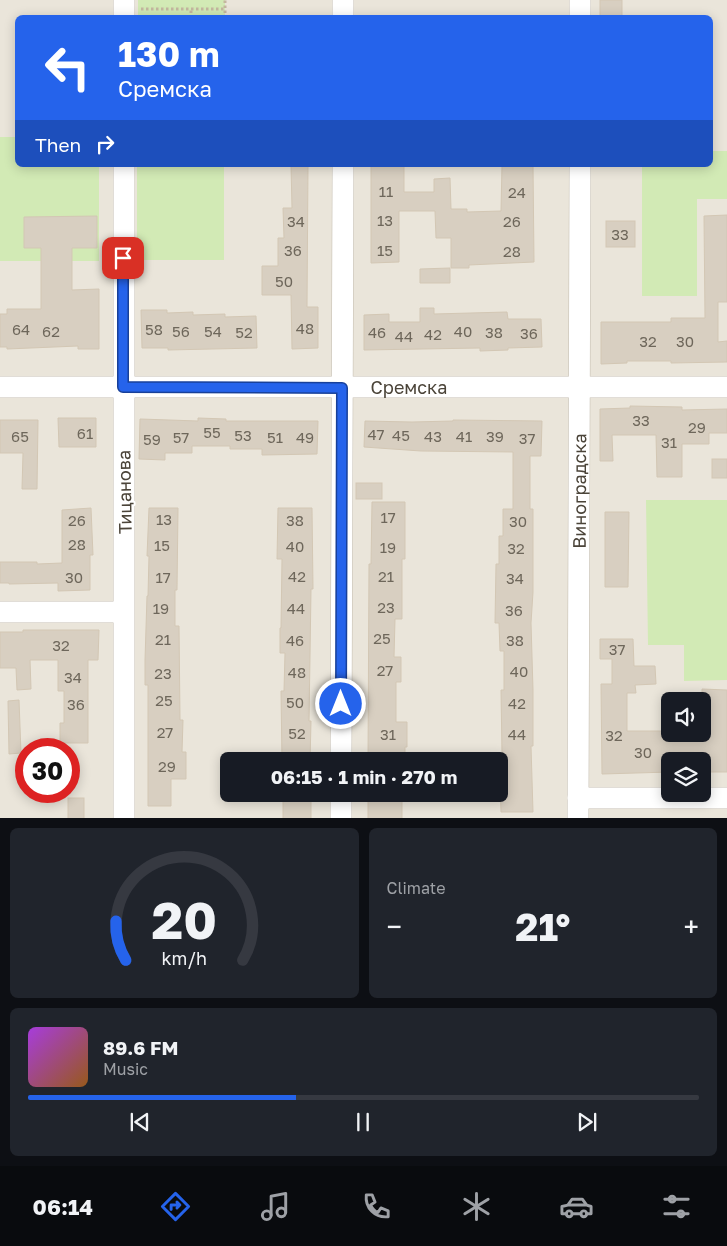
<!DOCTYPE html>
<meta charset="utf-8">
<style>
body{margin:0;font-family:"Golos Text",sans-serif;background:#20242c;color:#f1f3f6;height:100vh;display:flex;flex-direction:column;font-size:19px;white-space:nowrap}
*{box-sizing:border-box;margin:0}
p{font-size:16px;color:#9ea1a6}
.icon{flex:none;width:28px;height:28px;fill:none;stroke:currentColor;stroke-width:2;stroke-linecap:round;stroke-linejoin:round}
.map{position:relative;height:818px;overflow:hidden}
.panel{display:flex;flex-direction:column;gap:10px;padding:10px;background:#0d0f14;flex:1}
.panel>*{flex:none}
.guide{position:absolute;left:15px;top:15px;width:698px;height:152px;border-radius:8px;box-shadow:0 2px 12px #0003;background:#2563eb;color:#fff;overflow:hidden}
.buttons{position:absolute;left:661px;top:692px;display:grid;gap:10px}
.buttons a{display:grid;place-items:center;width:50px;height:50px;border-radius:8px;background:#171b24;box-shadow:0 2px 12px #0003;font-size:25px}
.speed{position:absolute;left:15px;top:738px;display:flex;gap:10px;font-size:25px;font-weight:700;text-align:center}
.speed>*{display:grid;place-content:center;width:65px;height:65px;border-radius:50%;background:#171b24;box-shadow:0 2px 12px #0003;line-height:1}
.speed .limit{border:8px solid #d22;background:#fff;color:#111}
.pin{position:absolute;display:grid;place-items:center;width:42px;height:42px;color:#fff;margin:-21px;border-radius:10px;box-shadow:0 2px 8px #0006}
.me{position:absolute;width:55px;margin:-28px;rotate:0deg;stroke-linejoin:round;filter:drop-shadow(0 0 4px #0008)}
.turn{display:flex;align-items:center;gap:18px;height:105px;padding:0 20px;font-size:22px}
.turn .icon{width:65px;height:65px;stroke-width:2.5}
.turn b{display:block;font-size:35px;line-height:42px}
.then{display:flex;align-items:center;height:48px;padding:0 20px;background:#0003;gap:10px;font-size:19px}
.big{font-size:38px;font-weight:700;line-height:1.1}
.panel .widget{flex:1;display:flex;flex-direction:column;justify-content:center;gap:8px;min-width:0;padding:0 18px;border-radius:8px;background:#20242c}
.panel .dial{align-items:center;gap:0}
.dial svg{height:130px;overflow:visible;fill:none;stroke:#363941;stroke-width:7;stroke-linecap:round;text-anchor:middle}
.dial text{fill:#f1f3f6;stroke:none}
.song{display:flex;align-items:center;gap:15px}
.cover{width:60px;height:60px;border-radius:8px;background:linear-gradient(135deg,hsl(280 70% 55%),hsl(30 70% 35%))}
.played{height:5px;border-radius:2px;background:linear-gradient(90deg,#2563eb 40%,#363941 40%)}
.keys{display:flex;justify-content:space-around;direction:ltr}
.heat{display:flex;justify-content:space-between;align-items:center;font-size:28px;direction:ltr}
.panel .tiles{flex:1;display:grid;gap:10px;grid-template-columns:1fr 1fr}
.widget:last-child{grid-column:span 2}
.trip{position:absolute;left:220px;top:752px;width:288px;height:50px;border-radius:8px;background:#171b24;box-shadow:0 2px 12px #0003;font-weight:700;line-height:50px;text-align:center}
.tab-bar{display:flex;height:80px;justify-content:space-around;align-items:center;background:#090b0e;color:#9ea1a6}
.tab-bar .icon{width:35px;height:35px}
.tab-bar .selected{color:#2563eb}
.tab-bar b{font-size:22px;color:#f1f3f6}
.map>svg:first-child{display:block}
</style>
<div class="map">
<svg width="727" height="819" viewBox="0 0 727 819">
<rect width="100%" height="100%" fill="#f6f3ec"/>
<!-- residential -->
<path fill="#eae5da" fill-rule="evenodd" d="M0 0H727V818L0 819ZM18 18H710V165H18ZM670 701H702V734H670ZM26 749H69V791H26ZM229 761H499V794H229ZM670 761H702V794H670Z"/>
<!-- green -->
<g fill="#d2eab5">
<rect x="138" y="0" width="87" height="17"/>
<polygon points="0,137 17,137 18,165 99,165 99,261 0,261"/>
<polygon points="710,151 727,151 727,199 697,199 697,296 642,296 642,165 710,165"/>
<rect x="137" y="165" width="87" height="95"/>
<polygon points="646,500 727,500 727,680 684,681 684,645 648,645"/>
</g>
<!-- building -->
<g fill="#d8cfc1" stroke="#d3c7b4">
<rect x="600" y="0" width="22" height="18"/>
<polygon points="291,165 308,165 307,307 318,307 318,348 292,349 291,295 262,295 262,266 278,266 278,238 284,238 283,208 292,208"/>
<polygon points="371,165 404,165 404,192 434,192 434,179 450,178 451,209 467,209 467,212 501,211 502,165 533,165 534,262 469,265 469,268 451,268 451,238 436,238 435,211 399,211 399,262 371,263"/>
<polygon points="727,215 727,302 718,302 718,342 727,341 727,362 671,363 671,361 627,361 627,363 601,364 601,322 671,322 671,318 705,318 704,216"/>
<polygon points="97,216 97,248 72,248 72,290 99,289 99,349 78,349 78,346 7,349 7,347 0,347 0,314 7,314 7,309 41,309 41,248 24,248 24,217"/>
<rect x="606" y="221" width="29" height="26"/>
<polygon points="450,268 450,283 420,283 420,269"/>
<polygon points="420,308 434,308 434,314 507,312 508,319 541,319 542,347 508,348 508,350 480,351 480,348 364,350 364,315 389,314 389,322 420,322"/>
<polygon points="141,310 167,310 167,313 193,312 193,315 225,314 225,317 256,316 257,348 168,350 168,348 142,348"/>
<polygon points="630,406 682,407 682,410 727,409 727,433 709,433 709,444 682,444 682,477 657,477 656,435 612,435 613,461 600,461 600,409 630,408"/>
<polygon points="58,418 96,418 96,447 59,447"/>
<polygon points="198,418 226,419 226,421 318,421 317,454 262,455 262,449 230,449 230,446 192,446 192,453 165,453 165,460 139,459 140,419 198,421"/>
<polygon points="0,420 38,420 37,489 22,489 23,453 0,453"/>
<polygon points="453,420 542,421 541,456 530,456 530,509 533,509 533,592 531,623 533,690 533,746 531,746 533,812 501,812 500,779 499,779 499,754 502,754 501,690 504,690 504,651 500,651 499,623 495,623 496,564 499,564 499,536 503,536 503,509 513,509 513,452 421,451 364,447 365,421 412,422 453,421"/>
<rect x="712" y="459" width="15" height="19"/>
<rect x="356" y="483" width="26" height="16"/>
<polygon points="372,502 405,502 405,559 402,559 402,619 395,619 394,657 401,657 401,682 396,682 396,722 407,722 407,747 405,747 405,761 368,761 369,564 371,564"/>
<polygon points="91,508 93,555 90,555 90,590 58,591 58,583 9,584 9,583 0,583 0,562 37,562 37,564 62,563 62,510"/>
<polygon points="149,508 178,508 177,590 175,590 175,626 179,626 180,720 183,720 182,752 186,752 186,779 171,779 171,806 148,806 148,685 145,685 145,660 147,596 148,596 149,556 147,556"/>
<polygon points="278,508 312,508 313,589 311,589 309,721 311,721 310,761 282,761 281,691 284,691 285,653 280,653 280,628 281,628 282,559 277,559"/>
<polygon points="605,512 629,512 628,587 605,587"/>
<polygon points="23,630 99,630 98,660 88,660 88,743 60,743 60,723 64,723 64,691 58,691 58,660 30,660 31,689 17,690 16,668 0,668 0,632 23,632"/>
<polygon points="600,639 633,639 634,666 655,666 656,684 635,685 636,693 627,693 627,731 667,731 667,734 702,734 702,689 727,690 727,772 702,772 702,761 670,761 670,772 602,774 601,684 612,684 612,659 600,659"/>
<polygon points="19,700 21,753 9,754 8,701"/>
<rect x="283" y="794" width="28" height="25"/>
<rect x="368" y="794" width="34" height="25"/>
<rect x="68" y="798" width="16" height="21"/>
</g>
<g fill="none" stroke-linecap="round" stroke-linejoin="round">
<!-- minor casing -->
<g stroke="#c2bbae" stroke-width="22">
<g id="minor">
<polyline points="124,18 124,0"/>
<polyline points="343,18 343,0"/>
<polyline points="580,18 580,0"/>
<path id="s1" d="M0 387H727"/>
<polyline points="0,612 123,612"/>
<polyline points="341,761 343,165"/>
<polyline points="578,798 727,798"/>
<polyline points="124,819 124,165"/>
<polyline points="341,819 341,794"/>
<path id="s2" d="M578 819 580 165"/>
</g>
</g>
<!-- path -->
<g stroke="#c4b79f" stroke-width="3" stroke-dasharray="2.5 2.5" stroke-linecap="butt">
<polyline points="141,9 225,9"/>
<polyline points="191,18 191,9"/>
<polyline points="225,18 225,0"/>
</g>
<!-- minor -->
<use href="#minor" stroke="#fff" stroke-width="21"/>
</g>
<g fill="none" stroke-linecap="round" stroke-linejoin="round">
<!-- route casing -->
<g stroke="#184099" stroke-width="12">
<polyline id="route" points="123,258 123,387 342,388 341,704"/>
</g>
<!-- route -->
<use href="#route" stroke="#2563eb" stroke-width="9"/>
</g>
<g text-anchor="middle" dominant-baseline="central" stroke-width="4" stroke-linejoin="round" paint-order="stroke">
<!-- number labels -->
<g font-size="15" fill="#6e675b">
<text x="386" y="191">11</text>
<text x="517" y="192">24</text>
<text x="385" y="220">13</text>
<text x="296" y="221">34</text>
<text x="512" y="221">26</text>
<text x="620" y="234">33</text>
<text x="293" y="250">36</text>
<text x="385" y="250">15</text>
<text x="512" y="251">28</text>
<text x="284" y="281">50</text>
<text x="305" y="328">48</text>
<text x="21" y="329">64</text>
<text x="154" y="329">58</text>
<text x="51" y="331">62</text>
<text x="181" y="331">56</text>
<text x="213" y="331">54</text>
<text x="463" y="331">40</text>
<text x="244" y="332">52</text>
<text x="377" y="332">46</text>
<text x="494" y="332">38</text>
<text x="529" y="333">36</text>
<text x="433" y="334">42</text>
<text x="404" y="336">44</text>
<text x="648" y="341">32</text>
<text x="685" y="341">30</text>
<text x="641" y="420">33</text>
<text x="697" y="427">29</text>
<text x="212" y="432">55</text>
<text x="85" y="433">61</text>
<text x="376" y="434">47</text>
<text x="243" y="435">53</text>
<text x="401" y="435">45</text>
<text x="20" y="436">65</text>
<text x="433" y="436">43</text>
<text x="464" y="436">41</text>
<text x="495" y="436">39</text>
<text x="181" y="437">57</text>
<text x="275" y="437">51</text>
<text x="305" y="437">49</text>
<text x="527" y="438">37</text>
<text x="152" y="439">59</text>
<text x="669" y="442">31</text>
<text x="388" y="517">17</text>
<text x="164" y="519">13</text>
<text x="77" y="520">26</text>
<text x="295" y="520">38</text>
<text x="518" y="521">30</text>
<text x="77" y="544">28</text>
<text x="162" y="545">15</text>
<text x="295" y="546">40</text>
<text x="388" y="547">19</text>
<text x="516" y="548">32</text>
<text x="297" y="576">42</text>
<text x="386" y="576">21</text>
<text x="74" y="577">30</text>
<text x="163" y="577">17</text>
<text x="515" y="578">34</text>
<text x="386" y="607">23</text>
<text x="161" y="608">19</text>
<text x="296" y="608">44</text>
<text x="514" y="610">36</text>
<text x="382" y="638">25</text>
<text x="163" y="639">21</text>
<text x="295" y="640">46</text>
<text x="515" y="640">38</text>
<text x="61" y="645">32</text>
<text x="617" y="649">37</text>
<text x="385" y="670">27</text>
<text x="519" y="671">40</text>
<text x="297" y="672">48</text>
<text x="163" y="673">23</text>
<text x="73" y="677">34</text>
<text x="164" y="700">25</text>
<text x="295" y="702">50</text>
<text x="517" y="703">42</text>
<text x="76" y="704">36</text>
<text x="165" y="732">27</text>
<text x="297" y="733">52</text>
<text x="388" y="734">31</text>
<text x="517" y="734">44</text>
<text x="614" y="735">32</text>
<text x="643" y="752">30</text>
<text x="167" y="766">29</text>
</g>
<!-- street labels -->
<g font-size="18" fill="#4b4439" stroke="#fff">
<text stroke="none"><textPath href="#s1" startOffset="409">Сремска</textPath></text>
<text transform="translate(124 492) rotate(-91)">Тицанова</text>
<text stroke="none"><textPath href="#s2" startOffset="328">Виноградска</textPath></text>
</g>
</g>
</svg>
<div class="buttons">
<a><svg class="icon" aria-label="sound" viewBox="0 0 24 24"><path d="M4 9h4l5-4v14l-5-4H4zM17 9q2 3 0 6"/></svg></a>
<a><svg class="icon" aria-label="layers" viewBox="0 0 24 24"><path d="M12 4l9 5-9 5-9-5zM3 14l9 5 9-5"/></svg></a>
</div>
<div class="speed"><div class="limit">30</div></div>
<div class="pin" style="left:123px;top:258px;background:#d93025"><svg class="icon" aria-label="arrive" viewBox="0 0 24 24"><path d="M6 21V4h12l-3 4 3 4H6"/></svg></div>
<svg class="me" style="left:341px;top:704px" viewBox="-20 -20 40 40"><circle r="17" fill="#2563eb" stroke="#fff" stroke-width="3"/><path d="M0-11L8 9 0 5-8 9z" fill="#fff"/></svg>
<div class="trip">06:15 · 1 min · 270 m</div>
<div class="guide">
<div class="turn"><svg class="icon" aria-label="left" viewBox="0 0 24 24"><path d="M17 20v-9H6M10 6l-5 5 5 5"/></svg><div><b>130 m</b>Сремска</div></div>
<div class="then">Then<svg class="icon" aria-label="right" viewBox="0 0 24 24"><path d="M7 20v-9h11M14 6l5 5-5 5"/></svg></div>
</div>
</div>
<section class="panel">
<div class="tiles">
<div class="widget dial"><svg viewBox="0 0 100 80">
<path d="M14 69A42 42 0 1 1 86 69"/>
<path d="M14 69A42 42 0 0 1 8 45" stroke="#2563eb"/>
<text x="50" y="56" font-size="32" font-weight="700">20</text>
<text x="50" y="72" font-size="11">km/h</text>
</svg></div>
<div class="widget"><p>Climate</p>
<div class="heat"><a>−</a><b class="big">21°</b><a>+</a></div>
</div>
<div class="widget">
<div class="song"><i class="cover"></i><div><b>89.6 FM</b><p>Music</p></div></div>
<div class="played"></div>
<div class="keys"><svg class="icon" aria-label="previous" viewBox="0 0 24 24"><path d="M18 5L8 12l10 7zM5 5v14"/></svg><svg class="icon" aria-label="pause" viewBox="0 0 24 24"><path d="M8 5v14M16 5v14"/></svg><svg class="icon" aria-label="next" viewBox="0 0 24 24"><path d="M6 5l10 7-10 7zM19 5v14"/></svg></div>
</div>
</div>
</section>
<nav class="tab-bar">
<b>06:14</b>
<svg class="icon selected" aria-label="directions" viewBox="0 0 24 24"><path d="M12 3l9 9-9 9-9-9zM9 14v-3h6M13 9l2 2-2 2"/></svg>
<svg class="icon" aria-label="music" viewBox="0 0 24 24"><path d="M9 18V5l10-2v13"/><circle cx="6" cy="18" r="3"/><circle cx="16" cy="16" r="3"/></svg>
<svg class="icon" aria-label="phone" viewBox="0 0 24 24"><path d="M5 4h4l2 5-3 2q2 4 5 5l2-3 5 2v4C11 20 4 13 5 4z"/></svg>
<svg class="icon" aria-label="climate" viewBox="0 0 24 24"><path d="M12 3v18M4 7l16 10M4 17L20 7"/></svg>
<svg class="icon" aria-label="car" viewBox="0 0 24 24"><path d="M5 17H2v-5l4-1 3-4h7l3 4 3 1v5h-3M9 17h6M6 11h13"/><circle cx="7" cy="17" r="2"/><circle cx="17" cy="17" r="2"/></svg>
<svg class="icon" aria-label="filters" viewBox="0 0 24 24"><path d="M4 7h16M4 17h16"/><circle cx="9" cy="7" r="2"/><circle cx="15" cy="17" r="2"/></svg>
</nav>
